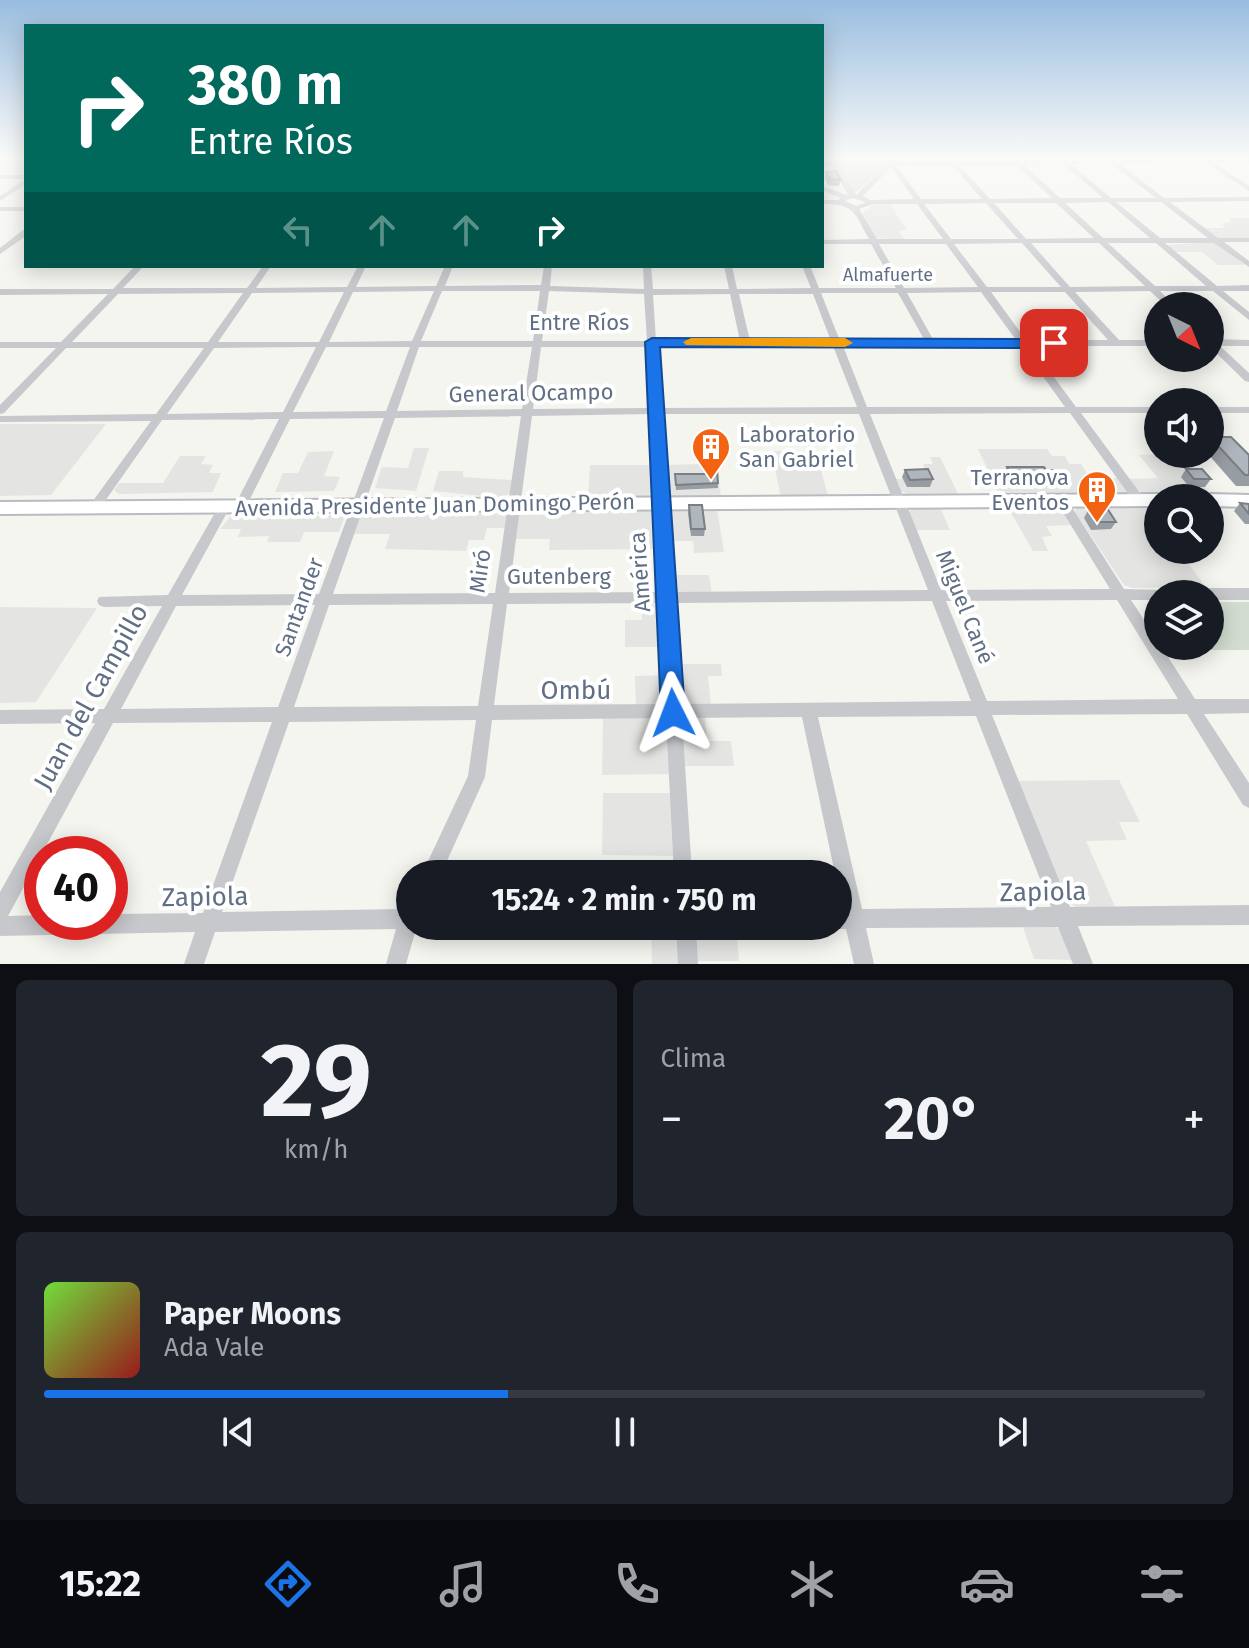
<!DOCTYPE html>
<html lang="es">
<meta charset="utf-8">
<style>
body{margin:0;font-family:"Fira Sans",sans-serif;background:#20242c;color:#f1f3f6;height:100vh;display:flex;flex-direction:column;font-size:30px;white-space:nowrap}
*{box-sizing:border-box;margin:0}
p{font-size:26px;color:#9ea1a6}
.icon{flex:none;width:44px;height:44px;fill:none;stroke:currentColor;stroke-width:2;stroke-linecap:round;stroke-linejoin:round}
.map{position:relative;height:964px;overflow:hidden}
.panel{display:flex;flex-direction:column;gap:16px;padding:16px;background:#0d0f14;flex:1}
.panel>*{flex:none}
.banner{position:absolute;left:24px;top:24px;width:800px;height:244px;border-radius:0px;box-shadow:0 4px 20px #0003;background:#00695c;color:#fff;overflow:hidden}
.needle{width:52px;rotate:137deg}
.controls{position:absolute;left:1144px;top:292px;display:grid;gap:16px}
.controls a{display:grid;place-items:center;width:80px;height:80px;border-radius:50%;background:#171b24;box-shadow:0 4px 20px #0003;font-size:40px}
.speed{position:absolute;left:24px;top:836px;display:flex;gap:16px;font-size:40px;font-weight:700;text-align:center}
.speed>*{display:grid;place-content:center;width:104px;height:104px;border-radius:50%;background:#171b24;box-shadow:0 4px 20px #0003;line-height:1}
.speed .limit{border:12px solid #d22;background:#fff;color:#111}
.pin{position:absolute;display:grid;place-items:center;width:68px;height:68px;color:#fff;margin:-34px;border-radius:16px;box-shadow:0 4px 12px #0006}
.me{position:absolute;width:88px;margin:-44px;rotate:357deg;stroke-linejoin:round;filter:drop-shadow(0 0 6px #0008)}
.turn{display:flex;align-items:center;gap:28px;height:168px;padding:0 32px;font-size:36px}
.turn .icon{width:104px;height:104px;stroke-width:2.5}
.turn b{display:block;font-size:56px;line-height:68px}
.lanes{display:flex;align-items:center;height:76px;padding:0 32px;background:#0003;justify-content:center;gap:40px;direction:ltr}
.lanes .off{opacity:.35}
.big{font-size:60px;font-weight:700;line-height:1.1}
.panel .card{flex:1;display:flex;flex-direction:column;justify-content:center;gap:12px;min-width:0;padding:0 28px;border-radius:12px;background:#20242c}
.panel .dial{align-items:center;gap:0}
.dial b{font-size:104px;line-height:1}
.song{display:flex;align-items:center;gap:24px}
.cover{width:96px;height:96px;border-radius:12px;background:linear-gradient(135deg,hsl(100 70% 55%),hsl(0 70% 35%))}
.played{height:8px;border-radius:4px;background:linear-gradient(90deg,#1a73e8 40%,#363941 40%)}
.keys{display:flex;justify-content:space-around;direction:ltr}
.heat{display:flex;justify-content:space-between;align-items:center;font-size:44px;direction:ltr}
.panel .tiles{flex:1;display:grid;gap:16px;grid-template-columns:1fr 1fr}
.card:last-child{grid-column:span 2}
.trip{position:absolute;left:396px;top:860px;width:456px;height:80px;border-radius:40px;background:#171b24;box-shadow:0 4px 20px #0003;font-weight:700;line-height:80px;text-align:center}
.tab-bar{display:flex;height:128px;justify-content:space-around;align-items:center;background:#090b0e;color:#9ea1a6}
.tab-bar .icon{width:56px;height:56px}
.tab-bar .on{color:#1a73e8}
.tab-bar b{font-size:36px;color:#f1f3f6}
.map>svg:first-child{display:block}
</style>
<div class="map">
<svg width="1249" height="964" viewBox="0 0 1249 964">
<rect width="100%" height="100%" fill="#f4f5ef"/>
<!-- built -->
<g fill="#e4e5e3">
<polygon points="889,203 907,230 899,231 905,240 876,238 862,213 875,204"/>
<polygon points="1228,218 1249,218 1249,239 1216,238 1203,228 1225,228 1222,224 1232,221"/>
<polygon points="1215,242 1245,265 1218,265 1202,252 1174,252 1166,245"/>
<polygon points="0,424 106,424 51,495 0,496"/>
<polygon points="414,448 429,448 416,491 375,488 382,467 408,468"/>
<polygon points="978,449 1047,449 1052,456 1065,456 1069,464 1081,464 1090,478 1119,478 1128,491 1123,495 1000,495"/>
<polygon points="334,451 324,476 340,477 334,491 275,492 283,473 298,473 308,452"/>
<polygon points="771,451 816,451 828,496 781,497"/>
<polygon points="1163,454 1178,454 1211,495 1148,495 1137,490 1129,479 1158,478 1139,455"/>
<polygon points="180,456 206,456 201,464 213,465 209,473 221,473 213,492 119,494 114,490 119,483 163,483"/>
<polygon points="930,457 940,457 959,496 911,496 901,491 896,479 929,479 923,464 933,464"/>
<polygon points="716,458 721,497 672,497 666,493 664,465 704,464 704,459"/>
<polygon points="590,465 655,465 655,494 645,497 588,498"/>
<polygon points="439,471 463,471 463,477 512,480 511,492 502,498 433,491"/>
<polygon points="1007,506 1060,507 1074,525 1046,526 1052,536 1042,537 1048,551 1033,551"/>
<polygon points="915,507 940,507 950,530 916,530 909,512"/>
<polygon points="1077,507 1147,507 1158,522 1158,550 1178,550 1206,587 1132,588 1124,585 1075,512"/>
<polygon points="648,509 657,514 660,549 549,550 550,539 515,539 517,517 525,510"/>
<polygon points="673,509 717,509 724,552 694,553 693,541 668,541 667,516"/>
<polygon points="367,512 501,513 508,515 507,528 487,528 484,540 469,540 466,551 385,549 390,534 353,534 359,516"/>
<polygon points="342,515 344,518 339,532 304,532 300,542 267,542 269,536 238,537 241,529 220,529 230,517"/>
<polygon points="671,575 709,575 712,594 678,593 672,589"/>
<polygon points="642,603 657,603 662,607 663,647 625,647 625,620 642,620"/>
<polygon points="0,607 97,608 36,702 0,703"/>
<polygon points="678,664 721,664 722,676 708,676 711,705 686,704 681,701"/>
<polygon points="665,675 665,702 636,706 635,676"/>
<polygon points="689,716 705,716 707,741 731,741 734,766 684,766 682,724"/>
<polygon points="603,717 666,717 669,720 671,774 602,775"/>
<polygon points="1119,780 1140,822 1119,822 1127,840 1086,841 1116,909 1079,909 1064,899 1017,781"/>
<polygon points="603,793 672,793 675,856 602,855"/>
<polygon points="1022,924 1054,926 1061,931 1075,960 1034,959"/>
<polygon points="651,926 676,926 681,964 652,964"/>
<polygon points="704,929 736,929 739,961 697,961 696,941"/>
</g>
<!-- green -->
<g fill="#d3dcd0">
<polygon points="887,164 855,193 851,191 838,166"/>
<polygon points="1210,602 1249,602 1249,650 1169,650 1166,646 1210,646"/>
</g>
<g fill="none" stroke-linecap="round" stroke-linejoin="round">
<!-- major casing -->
<g stroke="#b8bbbf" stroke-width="4">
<g id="major">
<polygon points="1158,494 1165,498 1158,498 1158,506 0,514 0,502"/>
<polygon points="1210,494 1249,495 1249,507 1210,506 1210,498 1203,498"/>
</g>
</g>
<!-- minor -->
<g fill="#c6c8cc" fill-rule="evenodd">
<path d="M884 157H890L895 162 949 161 952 159 956 161H1013L1016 159 1019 161 1249 159V163H1214L1249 186V191L1206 163 1120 164 1164 198 1249 197V201L1170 202 1218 238H1249V242H1224L1249 261V267L1214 243H1165L1217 286 1249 285V291H1223L1249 312V320L1213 291H1160L1175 306H1166L1150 291 1075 292 1119 340H1158V346H1031L1076 407H1158V413H1081L1143 497 1145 500 1143 503H1135L1070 413 870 414 941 590 1110 589 1056 501 1062 497 1066 498 1124 589 1163 590 1165 594H1158V600H1131L1158 641V646H1161L1195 699H1249V713L1204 714 1249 783V808L1243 805 1187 714 992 715 1070 907 1249 905V925L1078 926 1093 964H1073L1058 927 866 928 874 964H854L846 929H838L831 926H838V909H842L838 888V874H835L802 717 682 718 692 874H674L666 718 492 720 485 777 441 874H422L468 776 476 720 289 722 222 912 403 909 410 905V926H417L406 964H386L396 929 215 932 204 964H184L195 932 0 936V892L95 723 0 724V710L104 709 162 606 104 607 99 605 97 601 99 597 168 595 220 504H228L230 507 182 595 319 594 384 418 290 419 246 507 240 511 234 507 279 419 162 420 98 511H90L88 508 90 505 151 421 0 422V416L156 414 204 348H66L4 413 0 414V405L56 348H0V342H61L108 294 0 295V289H113L135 266H144L123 288H247L263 266H271L256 288 347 287 358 266H366L356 287 436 286 445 266H453L445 286 541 285 544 266H552L550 286 644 289 643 266H651L653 289H729L724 266H732L737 289 811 288 802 266H810L819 288H896L871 244H822V240L869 239C854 213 856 204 822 204V200H839L840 198 822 190V186L848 195 832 166H822V162H830L829 160 832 158 836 162H886ZM1063 164 1103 198H1060L1024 165ZM1071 164H1111L1156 198H1111ZM896 165H952L982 199H921ZM959 165H1016L1052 198 990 199ZM839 166H885L856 195ZM891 167 914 199 870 200 863 196ZM852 198 863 201 865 203 856 206 845 201ZM1108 202 1150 238H1103L1065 203ZM1116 202H1161L1208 238H1160ZM986 203 1018 239H951L924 204ZM994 203H1056L1094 238 1026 239ZM873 204H917L943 239H877L859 209ZM1022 243 1061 287H987L954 244ZM1031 243H1099L1145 286 1070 287ZM1108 243H1156L1206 286H1155ZM879 244H946L978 287 904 288ZM434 291 412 341 329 342 353 292ZM442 291H540L533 341H421ZM549 291 644 294 647 341H542ZM344 292 319 342H218L252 293ZM981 292 1016 340 934 341 907 293ZM991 292H1065L1108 340H1026ZM243 293 208 342H72L118 294ZM821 293H898L925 341H840ZM730 294 740 341H656L653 295ZM739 294H813L831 341H750ZM833 346 857 407 661 408 657 347ZM843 346H1021L1065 407H867ZM316 347 283 412 167 414 214 348ZM326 347H410L386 411 293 412ZM419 347H532L522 409 397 411ZM541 347H647L650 408 533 409ZM650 414 659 592 509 593 532 416ZM661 414H859L928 590 673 592ZM521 416 495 593 333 594 395 418ZM1117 600 1178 699 987 701 946 601ZM932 601 971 701 681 704 674 603ZM660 603 665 704 494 705 507 604ZM493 604 478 706 294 707 329 605ZM315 605 278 707 121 709 176 606ZM976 716 1051 907 862 909 818 717ZM272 722 203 913 110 914V922H42V915L8 916 113 723Z"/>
<polygon points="0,175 26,175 26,184 0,201 0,196 26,179 0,179"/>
<rect x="0" y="207" width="26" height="4"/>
<polygon points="23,230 26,230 26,236 0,254 0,248"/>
<polygon points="1210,339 1249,340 1249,346 1220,346 1249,373 1249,382 1245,381 1210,347"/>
<rect x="1210" y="407" width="39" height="6"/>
<polygon points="1206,588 1249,588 1249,600 1210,600 1210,594 1199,594 1201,590"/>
<polygon points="676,926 696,926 698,964 678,964"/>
</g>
<!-- major -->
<use href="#major" fill="#fff" fill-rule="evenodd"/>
</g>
<!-- wall -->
<g fill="#979da3">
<polygon points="826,172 841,180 839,186 828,185 825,178"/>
<polygon points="1210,437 1249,455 1249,486 1236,486 1208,454 1210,454"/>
<polygon points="1007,467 1046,470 1063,479 1059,487 1010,487 1003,474"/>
<polygon points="706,468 718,483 718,488 676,490 675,474 706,474"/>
<polygon points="1186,469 1211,479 1205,487 1189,487 1181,477"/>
<polygon points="905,470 933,479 930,487 907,487 902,477"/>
<polygon points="1240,503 1249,504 1249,524 1245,524 1234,511"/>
<polygon points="689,505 705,529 704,536 691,536 688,513"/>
<polygon points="1088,510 1116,522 1111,529 1091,530 1084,518"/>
</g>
<!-- building -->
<g fill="#b0b6bd" stroke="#7b7f84" stroke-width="2">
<polygon points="836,171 841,180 830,179 826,172"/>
<polygon points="1210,437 1231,437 1249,455 1249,475 1245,475"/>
<polygon points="1007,467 1044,467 1046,470 1057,470 1063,479 1014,480"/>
<polygon points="706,468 717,468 718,483 676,485 675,474 707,474"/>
<polygon points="928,469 933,479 910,480 905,470"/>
<polygon points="1186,469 1202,469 1211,479 1194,479"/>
<polygon points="1240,503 1249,504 1249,514"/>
<polygon points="689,505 702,505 705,529 691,529"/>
<polygon points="1105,505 1116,522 1096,522 1088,510 1092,506"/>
</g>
<!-- sky -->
<linearGradient id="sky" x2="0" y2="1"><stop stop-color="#99bddf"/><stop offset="0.54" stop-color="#fafaf8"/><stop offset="1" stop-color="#fafaf8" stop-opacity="0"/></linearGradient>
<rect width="1249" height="292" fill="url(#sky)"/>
<!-- route -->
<polygon fill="#1a73e8" stroke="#114b97" stroke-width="2" points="652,338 1054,339 1062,343 1054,348 660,347 685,713 682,721 673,724 665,721 661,713 645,342"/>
<!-- slow -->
<polygon fill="#f59e0b" points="691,338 845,338 853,343 845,347 686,345 683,342"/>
<!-- icons -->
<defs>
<g id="building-pin" transform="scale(2)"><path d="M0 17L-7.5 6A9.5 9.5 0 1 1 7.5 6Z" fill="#f36311" stroke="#fff"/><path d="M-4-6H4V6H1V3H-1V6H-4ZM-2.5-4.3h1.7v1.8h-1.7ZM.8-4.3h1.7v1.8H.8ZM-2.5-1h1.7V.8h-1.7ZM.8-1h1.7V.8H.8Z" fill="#fff"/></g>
</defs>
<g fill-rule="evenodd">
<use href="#building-pin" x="711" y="447"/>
<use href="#building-pin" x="1097" y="490"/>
</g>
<g text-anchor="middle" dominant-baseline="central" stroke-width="8" stroke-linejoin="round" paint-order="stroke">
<!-- far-street labels -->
<g font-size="18" fill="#606f84" stroke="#fff">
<text x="888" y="275">Almafuerte</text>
</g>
<!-- street labels -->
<g font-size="22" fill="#606f84" stroke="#fff">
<text x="579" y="322">Entre Ríos</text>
<text transform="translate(531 393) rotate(-1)">General Ocampo</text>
<text transform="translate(435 505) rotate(-1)">Avenida Presidente Juan Domingo Perón</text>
<text transform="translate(480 571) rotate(-82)">Miró</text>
<text transform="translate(640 572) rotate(-94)">América</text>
<text x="559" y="576">Gutenberg</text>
<text transform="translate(299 607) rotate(-70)">Santander</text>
<text transform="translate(965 607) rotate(68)">Miguel Cané</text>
</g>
<!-- poi labels -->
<g font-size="22" fill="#606f84" stroke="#fff" text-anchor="start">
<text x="739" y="434">Laboratorio<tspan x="739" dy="25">San Gabriel</tspan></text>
<text x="1069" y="477" text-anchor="end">Terranova<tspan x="1069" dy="25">Eventos</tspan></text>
</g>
<!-- near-street labels -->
<g font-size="26" fill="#606f84" stroke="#fff">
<text x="576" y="690">Ombú</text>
<text transform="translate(91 697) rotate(-61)">Juan del Campillo</text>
<text transform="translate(1043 892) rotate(-1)">Zapiola</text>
<text transform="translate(205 897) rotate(-1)">Zapiola</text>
</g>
</g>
</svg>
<div class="controls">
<a><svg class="needle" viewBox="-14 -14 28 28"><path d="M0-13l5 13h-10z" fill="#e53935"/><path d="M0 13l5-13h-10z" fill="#9ea1a6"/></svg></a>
<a><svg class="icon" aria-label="sound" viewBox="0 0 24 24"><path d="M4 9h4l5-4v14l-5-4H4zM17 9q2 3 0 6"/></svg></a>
<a><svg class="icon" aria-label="search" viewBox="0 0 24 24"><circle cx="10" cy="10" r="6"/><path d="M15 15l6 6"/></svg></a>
<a><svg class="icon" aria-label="layers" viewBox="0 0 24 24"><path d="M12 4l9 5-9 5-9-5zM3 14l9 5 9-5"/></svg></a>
</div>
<div class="speed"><div class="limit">40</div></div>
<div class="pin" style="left:1054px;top:343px;background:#d93025"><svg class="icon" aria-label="arrive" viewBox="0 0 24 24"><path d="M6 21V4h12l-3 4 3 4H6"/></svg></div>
<svg class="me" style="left:673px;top:713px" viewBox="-20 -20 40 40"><path d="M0-17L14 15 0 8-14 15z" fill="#1a73e8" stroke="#fff" stroke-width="4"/></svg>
<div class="trip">15:24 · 2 min · 750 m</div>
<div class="banner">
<div class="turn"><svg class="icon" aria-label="right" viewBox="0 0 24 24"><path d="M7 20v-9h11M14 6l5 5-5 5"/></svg><div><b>380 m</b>Entre Ríos</div></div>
<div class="lanes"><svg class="icon off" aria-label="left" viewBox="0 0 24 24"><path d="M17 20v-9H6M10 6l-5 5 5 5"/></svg><svg class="icon off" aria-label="ahead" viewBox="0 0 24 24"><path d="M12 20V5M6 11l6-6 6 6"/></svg><svg class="icon off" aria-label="ahead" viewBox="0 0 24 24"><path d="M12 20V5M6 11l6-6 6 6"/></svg><svg class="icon" aria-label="right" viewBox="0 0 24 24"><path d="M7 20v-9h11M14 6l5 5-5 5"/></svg></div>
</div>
</div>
<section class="panel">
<div class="tiles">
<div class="card dial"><b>29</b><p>km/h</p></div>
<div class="card"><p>Clima</p>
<div class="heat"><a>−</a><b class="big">20°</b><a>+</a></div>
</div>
<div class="card">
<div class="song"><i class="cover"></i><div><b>Paper Moons</b><p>Ada Vale</p></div></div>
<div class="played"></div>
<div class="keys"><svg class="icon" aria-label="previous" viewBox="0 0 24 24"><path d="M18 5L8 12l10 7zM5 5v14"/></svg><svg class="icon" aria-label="pause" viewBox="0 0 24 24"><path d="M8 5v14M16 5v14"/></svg><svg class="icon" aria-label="next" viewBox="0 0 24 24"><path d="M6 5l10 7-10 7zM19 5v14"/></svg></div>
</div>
</div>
</section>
<nav class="tab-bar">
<b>15:22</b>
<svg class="icon on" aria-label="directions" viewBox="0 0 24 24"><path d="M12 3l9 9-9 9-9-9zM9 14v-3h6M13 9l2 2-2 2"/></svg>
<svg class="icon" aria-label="music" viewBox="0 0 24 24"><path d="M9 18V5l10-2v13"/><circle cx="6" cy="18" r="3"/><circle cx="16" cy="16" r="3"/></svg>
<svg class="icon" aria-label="phone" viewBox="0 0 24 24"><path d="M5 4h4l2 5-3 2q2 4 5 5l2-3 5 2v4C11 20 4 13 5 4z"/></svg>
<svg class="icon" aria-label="climate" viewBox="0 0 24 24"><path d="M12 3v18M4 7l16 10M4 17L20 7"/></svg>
<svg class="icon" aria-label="car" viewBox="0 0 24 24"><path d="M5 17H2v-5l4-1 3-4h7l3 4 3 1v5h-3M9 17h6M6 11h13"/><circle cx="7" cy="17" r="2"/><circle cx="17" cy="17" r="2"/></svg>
<svg class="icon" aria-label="filters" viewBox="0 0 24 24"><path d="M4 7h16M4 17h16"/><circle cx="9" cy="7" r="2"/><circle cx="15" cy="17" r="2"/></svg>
</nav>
